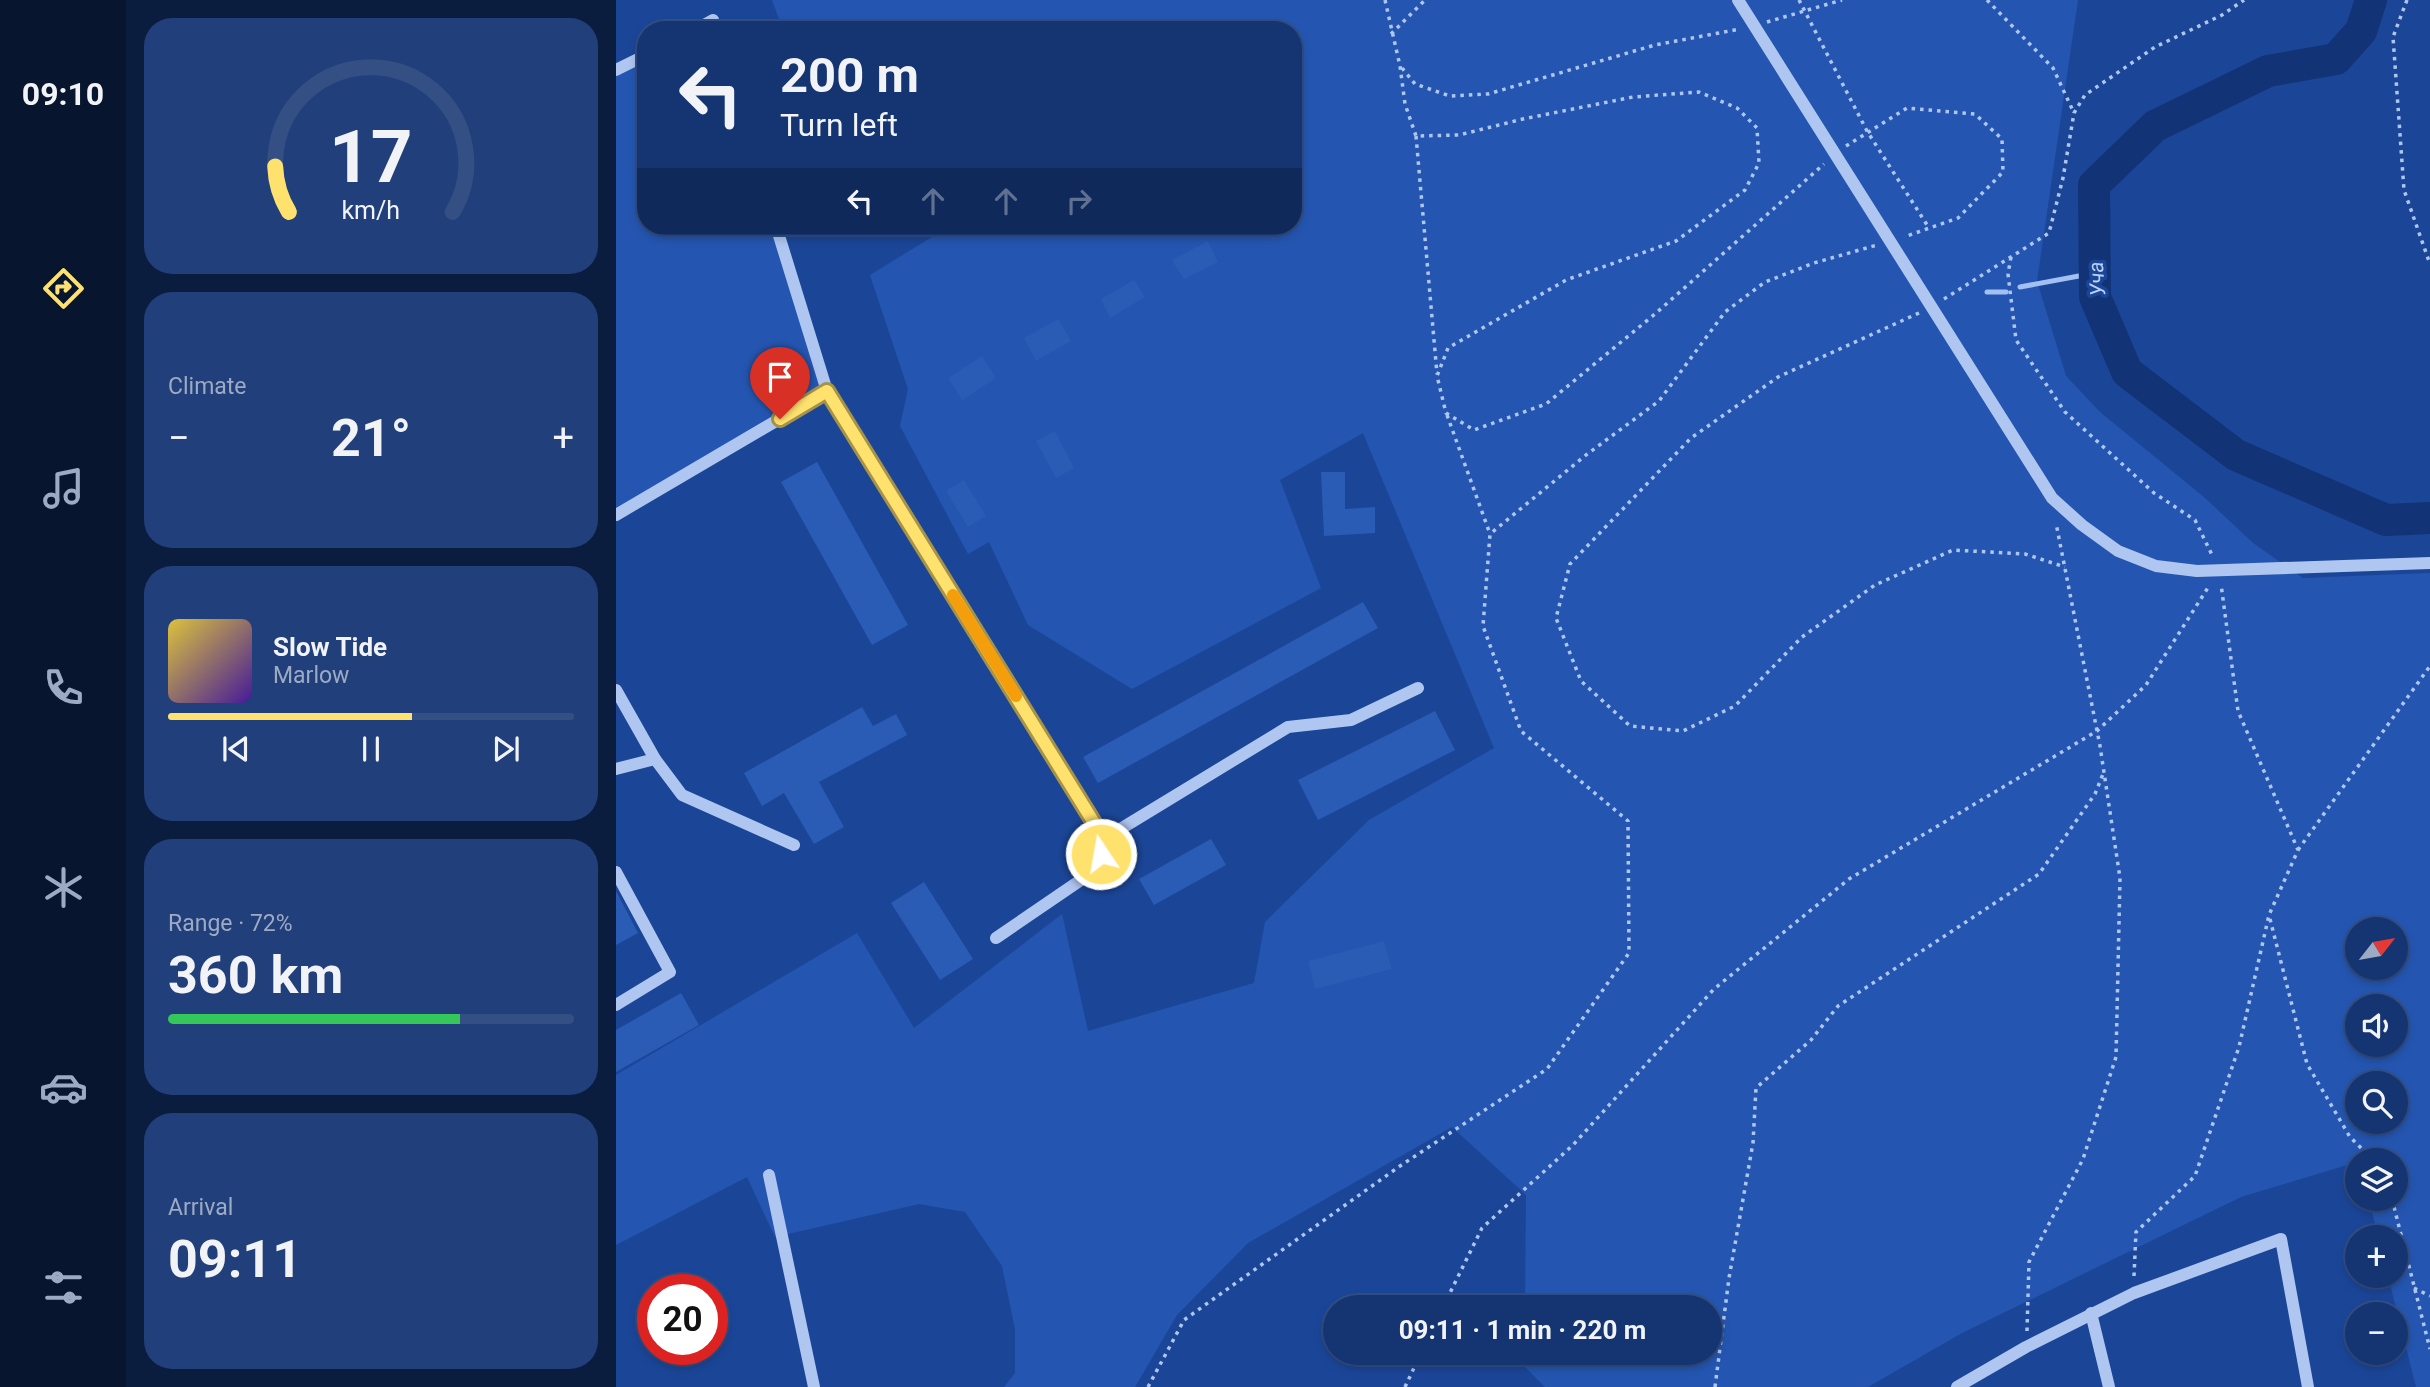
<!DOCTYPE html>
<meta charset="utf-8">
<style>
body{margin:0;font-family:Roboto,sans-serif;background:#213f7a;color:#f1f3f6;height:100vh;display:flex;flex-direction:column;font-size:26px;white-space:nowrap}
*{box-sizing:border-box;margin:0}
p{font-size:23px;color:#9daac4}
.icon{flex:none;width:38px;height:38px;fill:none;stroke:currentColor;stroke-width:2;stroke-linecap:round;stroke-linejoin:round}
.map{position:relative;flex:1;overflow:hidden}
.drawer{display:flex;flex-direction:column;gap:18px;padding:18px;background:#0b1d3f;width:490px}
.drawer>*{flex:none}
.guide{position:absolute;left:21px;top:21px;width:665px;height:214px;border-radius:28px;box-shadow:0 4px 10px #0003,0 0 0 2px #334f84;background:#143472;color:#f1f3f6;overflow:hidden}
.needle{width:46px;rotate:59deg}
.tools{position:absolute;left:1729px;top:917px;display:grid;gap:14px}
.tools a{display:grid;place-items:center;width:63px;height:63px;border-radius:50%;background:#143472;box-shadow:0 4px 10px #0003,0 0 0 2px #334f84;font-size:35px}
.speed{position:absolute;left:21px;top:1274px;display:flex;gap:14px;font-size:35px;font-weight:700;text-align:center}
.speed>*{display:grid;place-content:center;width:91px;height:91px;border-radius:50%;background:#143472;box-shadow:0 4px 10px #0003,0 0 0 2px #334f84;line-height:1}
.speed .limit{border:10px solid #d22;background:#fff;color:#111}
.pin{position:absolute;display:grid;place-items:center;width:60px;height:60px;color:#fff;margin:-72px -30px;border-radius:50% 50% 50% 0;rotate:-45deg;box-shadow:0 0 7px #0007}
.pin .icon{rotate:45deg}
.me{position:absolute;width:77px;margin:-38px;rotate:348deg;stroke-linejoin:round;filter:drop-shadow(0 0 5px #0008)}
.turn{display:flex;align-items:center;gap:24px;height:147px;padding:0 28px;font-size:32px}
.turn .icon{width:91px;height:91px;stroke-width:2.5}
.turn b{display:block;font-size:49px;line-height:60px}
.lanes{display:flex;align-items:center;height:66px;padding:0 28px;background:#0003;justify-content:center;gap:35px;direction:ltr}
.lanes .off{opacity:.35}
.big{font-size:52px;font-weight:700;line-height:1.1}
.drawer .card{flex:1;display:flex;flex-direction:column;justify-content:center;gap:10px;min-width:0;padding:0 24px;border-radius:28px;background:#213f7a}
.drawer .dial{align-items:center;gap:0}
.dial svg{height:182px;overflow:visible;fill:none;stroke:#334f84;stroke-width:7;stroke-linecap:round;text-anchor:middle}
.dial text{fill:#f1f3f6;stroke:none}
.song{display:flex;align-items:center;gap:21px}
.cover{width:84px;height:84px;border-radius:10px;background:linear-gradient(135deg,hsl(50 70% 55%),hsl(260 70% 35%))}
.played{height:7px;border-radius:4px;background:linear-gradient(90deg,#ffe26e 60%,#334f84 60%)}
.keys{display:flex;justify-content:space-around;direction:ltr}
.heat{display:flex;justify-content:space-between;align-items:center;font-size:38px;direction:ltr}
.charge{height:10px;border-radius:5px;background:linear-gradient(90deg,#34c759 72%,#334f84 0)}
.trip{position:absolute;left:707px;top:1295px;width:399px;height:70px;border-radius:35px;background:#143472;box-shadow:0 4px 10px #0003,0 0 0 2px #334f84;font-weight:700;line-height:70px;text-align:center}
main{display:flex;flex:1;min-height:0}
.dock{display:flex;flex-direction:column;width:126px;justify-content:space-around;align-items:center;background:#08152e;color:#9daac4}
.dock .icon{width:49px;height:49px}
.dock .selected{color:#ffe26e}
.dock b{font-size:32px;color:#f1f3f6}
.map>svg:first-child{display:block}
</style>
<main>
<nav class="dock">
<b>09:10</b>
<svg class="icon selected" aria-label="directions" viewBox="0 0 24 24"><path d="M12 3l9 9-9 9-9-9zM9 14v-3h6M13 9l2 2-2 2"/></svg>
<svg class="icon" aria-label="music" viewBox="0 0 24 24"><path d="M9 18V5l10-2v13"/><circle cx="6" cy="18" r="3"/><circle cx="16" cy="16" r="3"/></svg>
<svg class="icon" aria-label="phone" viewBox="0 0 24 24"><path d="M5 4h4l2 5-3 2q2 4 5 5l2-3 5 2v4C11 20 4 13 5 4z"/></svg>
<svg class="icon" aria-label="climate" viewBox="0 0 24 24"><path d="M12 3v18M4 7l16 10M4 17L20 7"/></svg>
<svg class="icon" aria-label="car" viewBox="0 0 24 24"><path d="M5 17H2v-5l4-1 3-4h7l3 4 3 1v5h-3M9 17h6M6 11h13"/><circle cx="7" cy="17" r="2"/><circle cx="17" cy="17" r="2"/></svg>
<svg class="icon" aria-label="filters" viewBox="0 0 24 24"><path d="M4 7h16M4 17h16"/><circle cx="9" cy="7" r="2"/><circle cx="15" cy="17" r="2"/></svg>
</nav>
<section class="drawer">
<div class="card dial"><svg viewBox="0 0 100 80">
<path d="M14 69A42 42 0 1 1 86 69"/>
<path d="M14 69A42 42 0 0 1 8 49" stroke="#ffe26e"/>
<text x="50" y="56" font-size="32" font-weight="700">17</text>
<text x="50" y="72" font-size="11">km/h</text>
</svg></div>
<div class="card"><p>Climate</p>
<div class="heat"><a>−</a><b class="big">21°</b><a>+</a></div>
</div>
<div class="card">
<div class="song"><i class="cover"></i><div><b>Slow Tide</b><p>Marlow</p></div></div>
<div class="played"></div>
<div class="keys"><svg class="icon" aria-label="previous" viewBox="0 0 24 24"><path d="M18 5L8 12l10 7zM5 5v14"/></svg><svg class="icon" aria-label="pause" viewBox="0 0 24 24"><path d="M8 5v14M16 5v14"/></svg><svg class="icon" aria-label="next" viewBox="0 0 24 24"><path d="M6 5l10 7-10 7zM19 5v14"/></svg></div>
</div>
<div class="card"><p>Range · 72%</p><b class="big">360 km</b><div class="charge"></div></div>
<div class="card"><p>Arrival</p><b class="big">09:11</b></div>
</section>
<div class="map">
<svg width="1814" height="1387" viewBox="0 0 1814 1387">
<rect width="100%" height="100%" fill="#1b4698"/>
<!-- green -->
<g fill="#2456b1" fill-rule="evenodd">
<path d="M156 0H1462L1421 281 1450 376 1484 412 1589 498 1637 543 1687 578 1814 573V1387H1800L1772 1276H1780V1237H1762L1753 1199H1780V1160H1741V1162L1625 1197 1346 1333 1252 1387H929L909 1367V1353H1094V1307H909L910 1195 836 1127 632 1243 561 1315 519 1387H388L399 1373V1329L386 1266 349 1212 303 1204 159 1237 131 1177 0 1245V1075L241 933 298 1028 446 914 472 1031 638 983 649 922 753 820 878 748 747 433 664 480 705 588 516 689 412 625 373 542 352 554 284 426 292 389 254 275 334 226H677V30H167ZM1741 929H1780V968H1741ZM1741 1006H1780V1045H1741ZM1741 1083H1780V1122H1741Z"/>
<polygon points="30,54 30,226 160,226 211,391 0,512 0,69"/>
</g>
<g fill="none" stroke-linecap="round" stroke-linejoin="round">
<!-- stream -->
<g stroke="#a2c0f2" stroke-width="5">
<polyline points="1404,287 1479,273"/>
<polyline points="1371,292 1390,292"/>
</g>
<!-- river -->
<polyline stroke="#123375" stroke-width="32" points="1755,0 1745,31 1720,59 1652,71 1539,126 1478,185 1479,297 1511,372 1620,455 1770,520 1814,518"/>
</g>
<!-- building -->
<g fill="#2a5bb5">
<polygon points="592,241 602,262 568,279 556,260"/>
<polygon points="518,280 529,297 494,318 485,299"/>
<polygon points="442,319 455,341 420,361 408,338"/>
<polygon points="366,356 380,378 346,400 332,378"/>
<polygon points="439,431 458,468 440,478 420,441"/>
<polygon points="201,462 292,625 256,645 165,482"/>
<polygon points="705,472 729,472 729,509 759,507 759,533 708,536"/>
<polygon points="348,480 370,516 352,527 330,491"/>
<polygon points="747,602 762,628 482,783 467,757"/>
<polygon points="246,707 257,726 280,714 291,735 203,782 228,827 198,844 168,793 146,806 128,773"/>
<polygon points="819,711 839,750 702,820 682,780"/>
<polygon points="595,839 610,865 538,905 523,879"/>
<polygon points="308,882 357,959 324,980 275,903"/>
<polygon points="0,891 22,933 0,945"/>
<polygon points="768,941 776,969 699,989 692,961"/>
<polygon points="65,993 83,1025 0,1072 0,1030"/>
</g>
<g fill="none" stroke-linecap="round" stroke-linejoin="round">
<!-- path -->
<g stroke="#afc6f0" stroke-width="3.5" stroke-dasharray="3.5 5" stroke-linecap="butt">
<polyline points="769,0 784,66 789,104 800,136 843,135 907,119 1017,97 1083,92 1121,108 1141,128 1143,163 1129,190 1060,241 950,280 832,348 821,376 830,413 858,430 930,404 1039,314 1208,164"/>
<polyline points="1183,0 1251,131 1313,228"/>
<polyline points="1371,0 1437,68 1458,113"/>
<polyline points="1791,0 1777,37 1788,190 1814,264"/>
<polyline points="1151,22 1226,0"/>
<polyline points="775,34 809,0"/>
<polyline points="786,68 799,84 834,96 872,94 1039,45 1124,29"/>
<polyline points="800,136 821,374"/>
<polyline points="1230,146 1291,108 1359,114 1386,139 1387,172 1342,218 1288,237"/>
<polyline points="1395,257 1392,274 1400,340 1449,412 1538,493 1579,520 1597,557"/>
<polyline points="1328,299 1433,233 1447,178 1458,113 1469,95 1539,47 1606,15 1628,0"/>
<polyline points="1303,313 1162,377 1075,438 954,564 940,618 965,681 1014,726 1067,731 1119,706 1186,637 1259,585 1337,550 1409,554 1449,567"/>
<polyline points="831,415 874,534"/>
<polyline points="1682,850 1814,666"/>
<polyline points="1654,919 1691,1064 1734,1137 1757,1160"/>
<polyline points="1776,1199 1814,1349"/>
<polyline points="1518,1276 1520,1232 1579,1176 1623,1047 1653,915 1682,850 1622,711 1605,584"/>
<polyline points="1798,1288 1814,1296"/>
<polyline points="827,1307 866,1228 957,1145 1098,989 1233,879 1481,731 1530,685 1593,586"/>
<polyline points="1411,1331 1413,1262 1467,1159 1500,1057 1504,878 1484,746 1440,523"/>
<polyline points="532,1387 568,1320 784,1166 931,1069 1013,953 1012,821 905,731 867,626 874,534 970,455 1043,401 1109,312 1149,282 1198,263 1261,245"/>
<polyline points="789,1387 805,1353"/>
<polyline points="1099,1387 1113,1278 1137,1143 1140,1088 1195,1040 1222,1006 1423,874 1479,794 1487,774"/>
</g>
<!-- minor -->
<g stroke="#afc6f0" stroke-width="12">
<polyline points="1122,0 1436,498 1466,525 1502,551 1540,566 1581,571 1814,563"/>
<polyline points="79,30 97,20 100,30"/>
<polyline points="0,70 30,55"/>
<polyline points="211,391 488,839 672,727 735,720 802,688"/>
<polyline points="0,515 211,391 160,226"/>
<polyline points="0,690 39,759"/>
<polyline points="0,769 39,759 66,795 178,845"/>
<polyline points="0,872 54,972 0,1005"/>
<polyline points="380,938 481,869 488,839"/>
<polyline points="153,1175 198,1387"/>
<polyline points="1475,1313 1493,1387"/>
<polyline points="1341,1387 1410,1347 1518,1293 1665,1239 1692,1387"/>
</g>
</g>
<g fill="none" stroke-linecap="round" stroke-linejoin="round">
<!-- route casing -->
<g stroke="#a69348" stroke-width="18">
<polyline id="route" points="164,419 211,391 488,839 485,854"/>
</g>
<!-- route -->
<use href="#route" stroke="#ffe26e" stroke-width="12"/>
<!-- slow -->
<polyline stroke="#f59e0b" stroke-width="12" points="337,595 400,696"/>
</g>
<g text-anchor="middle" dominant-baseline="central" stroke-width="7" stroke-linejoin="round" paint-order="stroke">
<!-- water labels -->
<g font-size="21" font-style="italic" fill="#bbd1f7" stroke="#1b4698">
<text transform="translate(1481 279) rotate(-94)">Уча</text>
</g>
</g>
</svg>
<div class="tools">
<a><svg class="needle" viewBox="-14 -14 28 28"><path d="M0-13l5 13h-10z" fill="#e53935"/><path d="M0 13l5-13h-10z" fill="#9daac4"/></svg></a>
<a><svg class="icon" aria-label="sound" viewBox="0 0 24 24"><path d="M4 9h4l5-4v14l-5-4H4zM17 9q2 3 0 6"/></svg></a>
<a><svg class="icon" aria-label="search" viewBox="0 0 24 24"><circle cx="10" cy="10" r="6"/><path d="M15 15l6 6"/></svg></a>
<a><svg class="icon" aria-label="layers" viewBox="0 0 24 24"><path d="M12 4l9 5-9 5-9-5zM3 14l9 5 9-5"/></svg></a>
<a>+</a>
<a>−</a>
</div>
<div class="speed"><div class="limit">20</div></div>
<div class="pin" style="left:164px;top:419px;background:#d93025"><svg class="icon" aria-label="arrive" viewBox="0 0 24 24"><path d="M6 21V4h12l-3 4 3 4H6"/></svg></div>
<svg class="me" style="left:485px;top:854px" viewBox="-20 -20 40 40"><circle r="17" fill="#ffe26e" stroke="#fff" stroke-width="3"/><path d="M0-11L8 9 0 5-8 9z" fill="#fff"/></svg>
<div class="trip">09:11 · 1 min · 220 m</div>
<div class="guide">
<div class="turn"><svg class="icon" aria-label="left" viewBox="0 0 24 24"><path d="M17 20v-9H6M10 6l-5 5 5 5"/></svg><div><b>200 m</b>Turn left</div></div>
<div class="lanes"><svg class="icon" aria-label="left" viewBox="0 0 24 24"><path d="M17 20v-9H6M10 6l-5 5 5 5"/></svg><svg class="icon off" aria-label="ahead" viewBox="0 0 24 24"><path d="M12 20V5M6 11l6-6 6 6"/></svg><svg class="icon off" aria-label="ahead" viewBox="0 0 24 24"><path d="M12 20V5M6 11l6-6 6 6"/></svg><svg class="icon off" aria-label="right" viewBox="0 0 24 24"><path d="M7 20v-9h11M14 6l5 5-5 5"/></svg></div>
</div>
</div>
</main>
